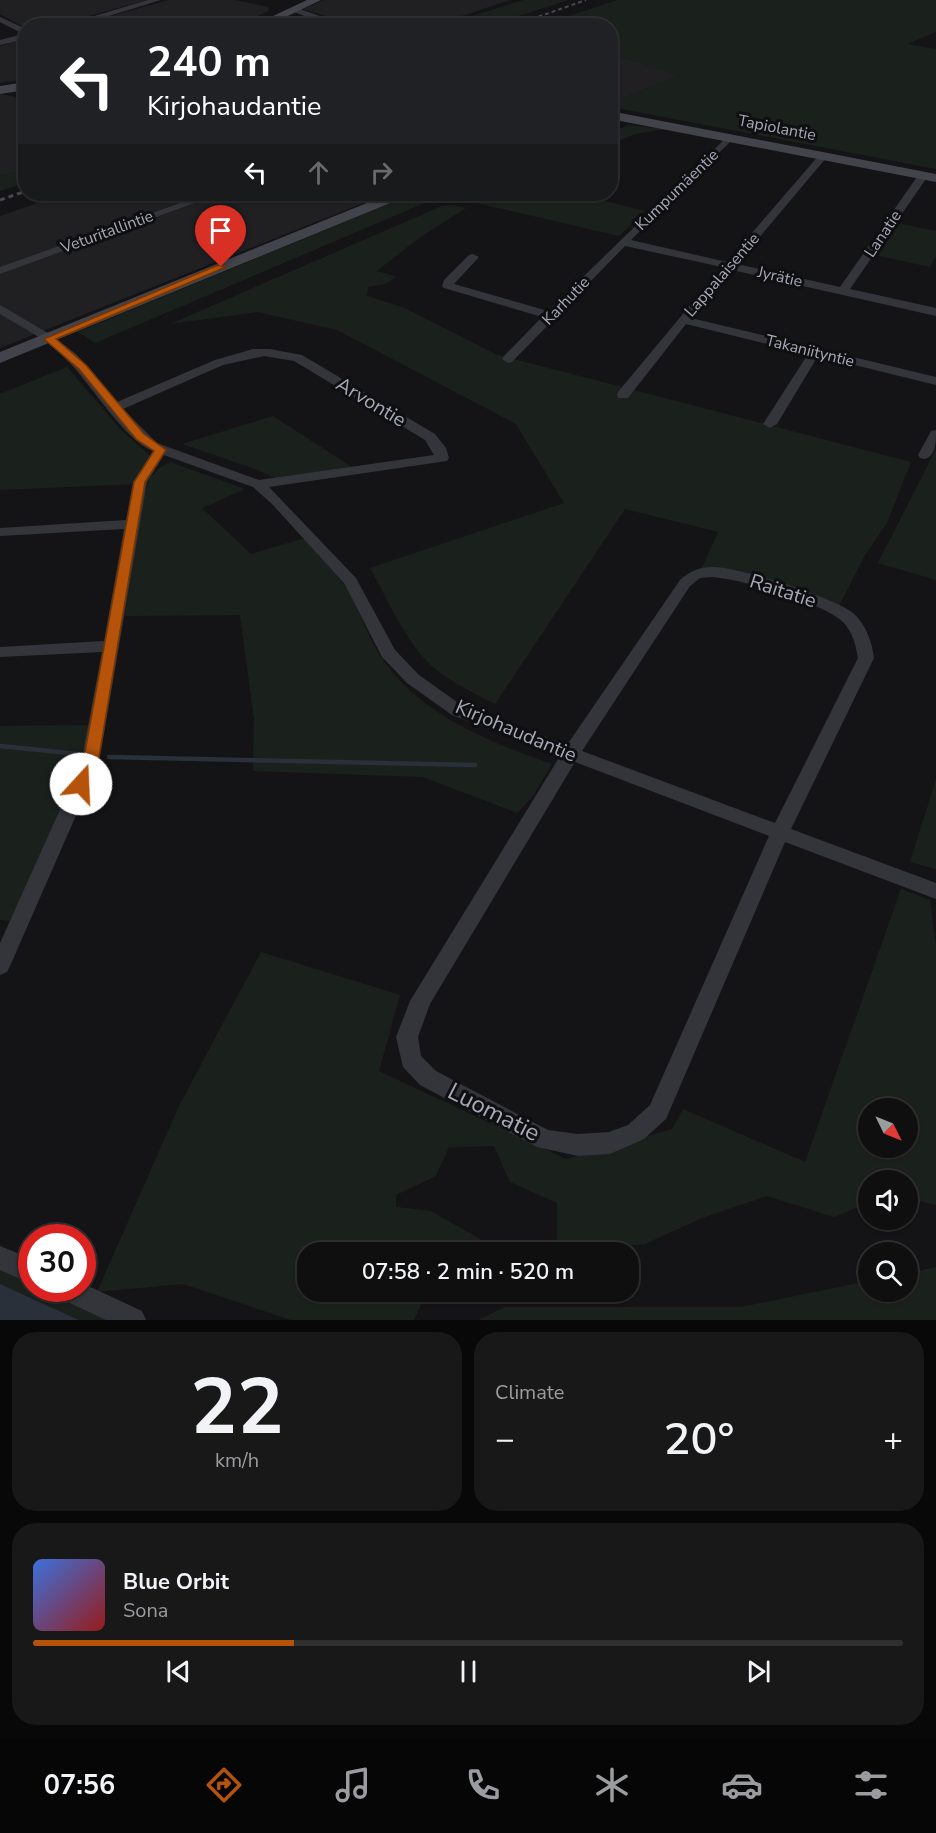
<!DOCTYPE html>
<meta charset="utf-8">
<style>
body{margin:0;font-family:"Nunito Sans",sans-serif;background:#181819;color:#f1f3f6;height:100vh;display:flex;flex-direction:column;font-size:22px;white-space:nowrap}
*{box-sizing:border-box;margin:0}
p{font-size:20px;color:#9b9c9f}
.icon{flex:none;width:33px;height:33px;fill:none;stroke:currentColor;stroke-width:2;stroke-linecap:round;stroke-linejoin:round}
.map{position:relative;height:1320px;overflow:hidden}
.drawer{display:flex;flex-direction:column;gap:12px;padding:12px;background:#080809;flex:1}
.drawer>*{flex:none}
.top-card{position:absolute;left:18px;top:18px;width:600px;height:183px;border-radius:24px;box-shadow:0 2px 4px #0004,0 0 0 2px #2f2f30;background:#202124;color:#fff;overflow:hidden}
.needle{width:39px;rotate:133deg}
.controls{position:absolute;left:858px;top:1098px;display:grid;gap:12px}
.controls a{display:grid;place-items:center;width:60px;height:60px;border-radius:50%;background:#0f0f10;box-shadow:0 2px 4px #0004,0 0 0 2px #2f2f30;font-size:30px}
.speed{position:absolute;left:18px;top:1224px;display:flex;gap:12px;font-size:30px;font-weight:700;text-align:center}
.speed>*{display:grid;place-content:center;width:78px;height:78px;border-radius:50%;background:#0f0f10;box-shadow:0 2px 4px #0004,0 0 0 2px #2f2f30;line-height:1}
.speed .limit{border:9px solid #d22;background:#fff;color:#111}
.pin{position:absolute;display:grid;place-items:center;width:51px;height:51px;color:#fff;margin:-62px -26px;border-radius:50% 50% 50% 0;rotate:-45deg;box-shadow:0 0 6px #0007}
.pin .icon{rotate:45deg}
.me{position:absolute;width:66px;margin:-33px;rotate:20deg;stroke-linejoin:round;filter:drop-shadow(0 0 4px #0008)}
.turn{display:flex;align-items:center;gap:21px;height:126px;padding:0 30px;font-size:27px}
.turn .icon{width:78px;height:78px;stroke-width:2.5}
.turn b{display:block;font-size:42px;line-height:51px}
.lanes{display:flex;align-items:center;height:57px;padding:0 30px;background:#0003;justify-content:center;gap:30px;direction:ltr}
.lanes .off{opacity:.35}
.big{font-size:45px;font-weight:600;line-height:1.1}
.drawer .widget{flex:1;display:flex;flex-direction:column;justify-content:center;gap:9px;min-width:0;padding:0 21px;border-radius:24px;background:#181819}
.drawer .dial{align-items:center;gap:0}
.dial b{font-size:78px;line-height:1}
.song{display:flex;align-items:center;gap:18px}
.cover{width:72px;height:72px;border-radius:9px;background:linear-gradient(135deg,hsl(220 70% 55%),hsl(0 70% 35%))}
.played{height:6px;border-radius:3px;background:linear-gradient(90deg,#b45309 30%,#2f2f30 30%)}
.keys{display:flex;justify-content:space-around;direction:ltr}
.heat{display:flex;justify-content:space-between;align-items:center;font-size:33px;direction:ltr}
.drawer .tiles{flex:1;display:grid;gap:12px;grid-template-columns:1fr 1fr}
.widget:last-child{grid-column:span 2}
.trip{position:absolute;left:297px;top:1242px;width:342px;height:60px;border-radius:24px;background:#0f0f10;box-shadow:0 2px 4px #0004,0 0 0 2px #2f2f30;font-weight:600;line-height:60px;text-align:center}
.tabs{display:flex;height:96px;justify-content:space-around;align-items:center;background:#060606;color:#9b9c9f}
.tabs .icon{width:42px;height:42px}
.tabs .active{color:#b45309}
.tabs b{font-size:27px;color:#f1f3f6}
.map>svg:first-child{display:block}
</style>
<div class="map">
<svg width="936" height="1320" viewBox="0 0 936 1320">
<rect width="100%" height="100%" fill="#141416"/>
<!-- built -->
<g fill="#202023">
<polygon points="0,0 148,0 55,25 26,26 25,28 0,14"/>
<polygon points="169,0 235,0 268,7 269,11 235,25 75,26"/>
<polygon points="324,0 510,0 432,26 354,25 303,9"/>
<polygon points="25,39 25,79 0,83 0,46"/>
<polygon points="611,54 680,75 611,103"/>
<polygon points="0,94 15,97 25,114 25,169 0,176"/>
<polygon points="63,194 386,194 0,348 0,216"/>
</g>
<!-- green -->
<g fill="#1a211c" fill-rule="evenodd">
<polygon points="523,0 568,0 491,25 444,25"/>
<polygon points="617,0 936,0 936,32 907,44 936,49 936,169 611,107 611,103 679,75 611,54 610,26 542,25"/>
<polygon points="628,125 664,129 635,134 611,144 611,133"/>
<polygon points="25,169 25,183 0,191 0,176"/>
<polygon points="413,194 446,194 95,343 78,332"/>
<polygon points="466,194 578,194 644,211 619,236 455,198"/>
<path d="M454 205 466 208 419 238 377 271 397 277 385 284 368 287 367 296 405 308 495 354 911 462 887 523 864 557 839 606 701 570 718 532 625 509 495 704C472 692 443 679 425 659 402 634 387 598 370 568L564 503 516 424 337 330 257 312 170 324 442 206Z"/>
<polygon points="896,223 936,231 936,256 930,267 875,255"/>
<polygon points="67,367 120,429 149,455 155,457 134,484 0,490 0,394"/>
<polygon points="273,416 355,469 277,479 255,469 182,444"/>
<polygon points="936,449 936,580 878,563"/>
<path d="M170 462 245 489 202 508 251 554 305 538C318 553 333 567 344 584 358 607 366 634 381 657 420 715 489 742 552 764L533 796 517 813 423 777 253 771 254 719 240 615 125 616 140 514 149 479 158 469Z"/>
<polygon points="93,725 84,775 14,921 0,920 0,726"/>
<polygon points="936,780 936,869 910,862"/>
<path d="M901 889 930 900 936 947V1205L908 1198V1180H868V1203L834 1217 767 1196 702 1218 645 1244 557 1252V1203L510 1182 494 1146 449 1147 436 1176 396 1195V1207L431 1211 501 1251 308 1252V1292H427L414 1320H291L183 1284 97 1292 179 1106 261 952 400 995 379 1071 566 1159 672 1129 683 1109 805 1162ZM868 1108H908V1148H868Z"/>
<polygon points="936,1267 936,1320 478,1320 505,1307 741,1307 868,1281 868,1292 908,1292 908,1273"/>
<polygon points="0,1268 31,1282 32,1288 45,1289 113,1320 79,1320 0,1284"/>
</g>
<!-- water -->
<polygon fill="#29303a" points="0,1284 79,1320 0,1320"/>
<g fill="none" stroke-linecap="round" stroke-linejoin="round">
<!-- stream -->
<g stroke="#29303a" stroke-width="4.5">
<polyline points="0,746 78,754"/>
<polyline points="109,757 475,765"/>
</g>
<!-- street -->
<g fill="#34353b" fill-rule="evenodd">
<polygon points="148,0 161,0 76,26 61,26"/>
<polygon points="294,7 343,24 344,26 331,26 291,11 290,9"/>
<polygon points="0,17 26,29 26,39 0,45 0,40 23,34 0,22"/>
<polygon points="20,85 26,90 26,103 21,100 16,88"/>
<polygon points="730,134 735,137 733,139 631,240 727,262 820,154 826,154 826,158 737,264 840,287 919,174 923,173 928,176 850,289 936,308 936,316 732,270 691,318 936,377 936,385 818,356 777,424 770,428 763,424 808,354 686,324 628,398 618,398 617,395 618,392 722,267 625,246 512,362 508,363 502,359 504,356 542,317 444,288 442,286 444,280 469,255 473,254 479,257 454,284 548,311"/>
<polygon points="206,194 219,194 0,274 0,267"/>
<path d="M0 305 53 336 76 354 117 402 215 360 253 349H270L302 355 435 434 446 448 449 458 447 461 269 487 356 578 395 650 419 675 464 707 567 745 680 580C690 571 699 567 713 567 739 567 833 597 853 613 866 624 872 642 874 658L791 829 936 883V899L785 842 666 1119 644 1139 610 1154 578 1156 537 1147 420 1085 403 1067 396 1037 410 1001 560 756 452 715 407 683 382 657 344 583 272 504 253 487 164 455 147 482 99 763 10 966 7 972 0 975V943L81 763 102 652 0 657V647L104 641 124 529 0 536V528L126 520 133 482 153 451C125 441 90 383 68 361 50 341 23 328 0 314ZM264 356 294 361 425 440 434 455 259 480 157 443 123 409 223 365ZM712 577C741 579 825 603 844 623 853 633 856 646 858 658L775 823 582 751 690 586 700 578ZM575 762 769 836 650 1105 628 1125 609 1132 578 1134 548 1130 436 1071 421 1056 418 1037 430 1004Z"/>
<path d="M936 430C936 441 936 456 925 459L920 458 918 455 931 431Z"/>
<polygon points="0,1246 32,1259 32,1284 0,1270"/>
<polygon points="82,1283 142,1311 146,1320 106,1320 57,1297 54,1288 82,1288"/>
</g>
<!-- secondary -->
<g fill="#42434b" fill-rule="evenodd">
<polygon points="307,0 321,0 267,26 252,26"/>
<polygon points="26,82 26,90 0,94 0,86"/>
<polygon points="610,111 936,174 936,182 610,119"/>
<polygon points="389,194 407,194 405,197 0,363 0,352"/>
</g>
<!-- rail-far1 -->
<polyline stroke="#474850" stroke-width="2" stroke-dasharray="4 3" stroke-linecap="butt" points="512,26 586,0"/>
<!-- rail -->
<polyline stroke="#474850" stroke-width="3" stroke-dasharray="5 4" stroke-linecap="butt" points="0,200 26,191"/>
</g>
<!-- route -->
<polygon fill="#b45309" stroke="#753606" stroke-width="1.5" points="218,265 226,267 56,339 86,365 144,434 166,450 145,482 98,763 86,788 76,788 74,784 83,763 134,482 154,451 136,439 79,369 44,339"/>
<g text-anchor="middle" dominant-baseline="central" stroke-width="6" stroke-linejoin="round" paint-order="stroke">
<!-- far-street labels -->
<g font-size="16" fill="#a5a8b7" stroke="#0f0f11">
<text transform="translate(777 128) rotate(11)">Tapiolantie</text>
<text transform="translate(677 190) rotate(-44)">Kumpumäentie</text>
<text transform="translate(107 232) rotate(-20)">Veturitallintie</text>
<text transform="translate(883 234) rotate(-56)">Lanatie</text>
<text transform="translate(722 275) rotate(-49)">Lappalaisentie</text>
<text transform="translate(780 277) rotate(13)">Jyrätie</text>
<text transform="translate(566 301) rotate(-46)">Karhutie</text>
<text transform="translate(810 351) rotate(14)">Takaniityntie</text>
</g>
<!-- street labels -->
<g font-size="20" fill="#a5a8b7" stroke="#0f0f11">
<text transform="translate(371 402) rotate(31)">Arvontie</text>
<text transform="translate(783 591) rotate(18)">Raitatie</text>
<text transform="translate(516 731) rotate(23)">Kirjohaudantie</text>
</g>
<!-- near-street labels -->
<g font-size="24" fill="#a5a8b7" stroke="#0f0f11">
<text transform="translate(494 1112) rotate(27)">Luomatie</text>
</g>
</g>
</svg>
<div class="controls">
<a><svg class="needle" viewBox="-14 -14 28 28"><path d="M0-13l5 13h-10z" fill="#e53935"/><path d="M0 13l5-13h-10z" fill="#9b9c9f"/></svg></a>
<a><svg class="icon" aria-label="sound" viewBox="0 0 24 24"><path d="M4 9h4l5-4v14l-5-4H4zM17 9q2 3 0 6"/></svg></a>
<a><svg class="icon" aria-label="search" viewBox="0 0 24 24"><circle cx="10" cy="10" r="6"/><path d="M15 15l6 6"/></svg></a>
</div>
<div class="speed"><div class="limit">30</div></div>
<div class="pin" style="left:221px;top:267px;background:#d93025"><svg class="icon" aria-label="arrive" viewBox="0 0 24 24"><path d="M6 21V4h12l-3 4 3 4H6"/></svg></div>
<svg class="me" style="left:81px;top:784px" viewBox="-20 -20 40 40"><circle r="19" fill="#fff"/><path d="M0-13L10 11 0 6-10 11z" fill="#b45309"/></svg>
<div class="trip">07:58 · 2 min · 520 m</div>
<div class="top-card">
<div class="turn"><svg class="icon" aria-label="left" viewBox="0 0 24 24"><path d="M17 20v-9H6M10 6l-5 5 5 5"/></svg><div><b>240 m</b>Kirjohaudantie</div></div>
<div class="lanes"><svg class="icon" aria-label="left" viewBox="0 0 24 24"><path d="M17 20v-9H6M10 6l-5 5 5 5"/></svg><svg class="icon off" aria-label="ahead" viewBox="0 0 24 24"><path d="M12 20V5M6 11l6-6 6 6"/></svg><svg class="icon off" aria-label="right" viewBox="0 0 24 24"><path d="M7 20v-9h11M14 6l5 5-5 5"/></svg></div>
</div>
</div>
<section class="drawer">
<div class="tiles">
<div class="widget dial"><b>22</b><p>km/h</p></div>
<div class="widget"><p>Climate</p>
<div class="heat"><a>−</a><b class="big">20°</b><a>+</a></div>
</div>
<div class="widget">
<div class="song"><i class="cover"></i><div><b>Blue Orbit</b><p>Sona</p></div></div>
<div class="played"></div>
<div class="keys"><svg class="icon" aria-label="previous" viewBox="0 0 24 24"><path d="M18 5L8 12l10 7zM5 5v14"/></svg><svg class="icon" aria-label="pause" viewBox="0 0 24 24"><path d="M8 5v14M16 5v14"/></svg><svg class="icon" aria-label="next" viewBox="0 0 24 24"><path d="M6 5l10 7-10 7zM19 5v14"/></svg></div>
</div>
</div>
</section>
<nav class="tabs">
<b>07:56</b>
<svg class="icon active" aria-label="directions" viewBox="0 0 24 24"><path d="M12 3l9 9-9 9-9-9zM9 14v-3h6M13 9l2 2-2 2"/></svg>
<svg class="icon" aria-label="music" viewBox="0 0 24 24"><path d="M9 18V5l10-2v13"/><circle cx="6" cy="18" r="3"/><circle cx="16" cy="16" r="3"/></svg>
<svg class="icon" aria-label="phone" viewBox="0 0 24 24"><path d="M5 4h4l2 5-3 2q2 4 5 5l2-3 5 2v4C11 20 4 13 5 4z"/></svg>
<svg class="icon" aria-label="climate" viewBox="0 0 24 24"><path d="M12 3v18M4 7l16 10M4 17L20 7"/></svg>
<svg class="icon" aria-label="car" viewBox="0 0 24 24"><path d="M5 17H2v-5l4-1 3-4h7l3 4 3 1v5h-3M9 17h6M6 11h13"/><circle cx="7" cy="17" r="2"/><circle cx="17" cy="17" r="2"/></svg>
<svg class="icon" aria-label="filters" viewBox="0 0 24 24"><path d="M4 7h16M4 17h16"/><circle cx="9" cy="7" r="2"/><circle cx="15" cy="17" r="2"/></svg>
</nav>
